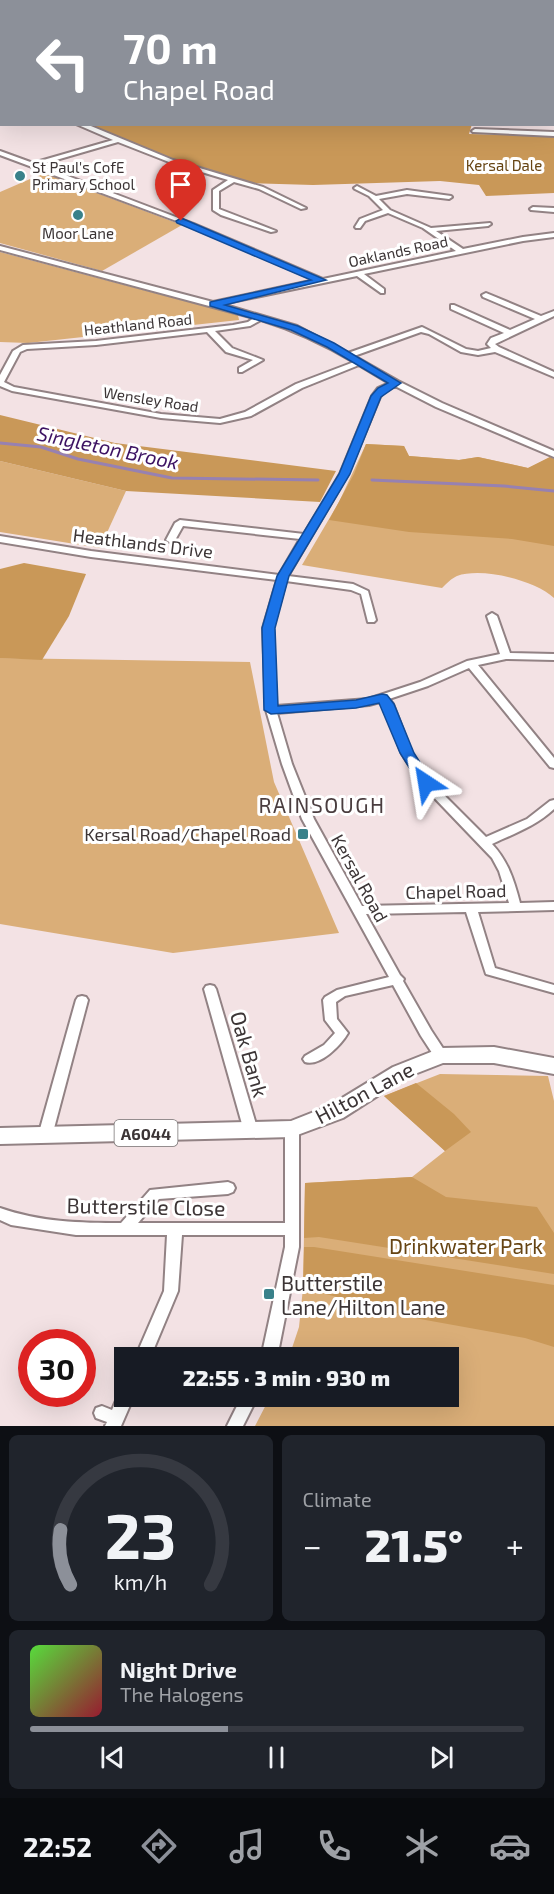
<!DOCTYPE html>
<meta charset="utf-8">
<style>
body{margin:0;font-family:"Exo 2",sans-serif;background:#20242c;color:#f1f3f6;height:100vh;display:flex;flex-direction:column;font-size:22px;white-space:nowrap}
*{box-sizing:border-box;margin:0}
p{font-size:20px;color:#9ea1a6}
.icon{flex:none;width:33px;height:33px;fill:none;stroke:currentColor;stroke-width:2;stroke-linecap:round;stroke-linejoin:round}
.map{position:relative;height:1426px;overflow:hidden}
.sheet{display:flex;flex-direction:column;gap:9px;padding:9px;background:#0d0f14;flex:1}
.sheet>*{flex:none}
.banner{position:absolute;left:0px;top:0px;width:555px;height:126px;box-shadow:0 6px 24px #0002;background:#8c9099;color:#fff;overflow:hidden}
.speed{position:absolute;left:18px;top:1329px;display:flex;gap:12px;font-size:30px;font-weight:700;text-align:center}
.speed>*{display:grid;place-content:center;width:78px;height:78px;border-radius:50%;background:#171b24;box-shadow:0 6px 24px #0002;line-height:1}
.speed .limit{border:9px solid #d22;background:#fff;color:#111}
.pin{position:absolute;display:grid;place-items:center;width:51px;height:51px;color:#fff;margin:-62px -26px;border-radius:50% 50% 50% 0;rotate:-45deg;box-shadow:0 0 6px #0007}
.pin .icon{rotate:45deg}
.me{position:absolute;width:66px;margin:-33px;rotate:327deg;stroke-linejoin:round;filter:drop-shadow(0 0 4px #0008)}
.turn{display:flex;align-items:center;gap:21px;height:126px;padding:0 24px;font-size:27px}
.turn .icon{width:78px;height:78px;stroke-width:2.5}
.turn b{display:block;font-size:42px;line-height:51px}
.big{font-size:45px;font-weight:800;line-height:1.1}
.sheet .widget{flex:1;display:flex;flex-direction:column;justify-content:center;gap:9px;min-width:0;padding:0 21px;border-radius:9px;background:#20242c}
.sheet .dial{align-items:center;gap:0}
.dial svg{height:156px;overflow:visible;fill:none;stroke:#363941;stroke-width:7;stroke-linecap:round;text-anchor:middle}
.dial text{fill:#f1f3f6;stroke:none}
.song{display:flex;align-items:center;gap:18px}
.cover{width:72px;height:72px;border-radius:9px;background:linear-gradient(135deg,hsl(110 70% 55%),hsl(350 70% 35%))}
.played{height:6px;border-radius:3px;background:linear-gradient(90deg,#8c9099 40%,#363941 40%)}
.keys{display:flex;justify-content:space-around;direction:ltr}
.heat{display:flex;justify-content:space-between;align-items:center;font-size:33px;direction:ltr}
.sheet .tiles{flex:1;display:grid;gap:9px;grid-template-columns:1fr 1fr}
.widget:last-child{grid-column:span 2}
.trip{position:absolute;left:114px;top:1347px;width:345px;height:60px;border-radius:0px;background:#171b24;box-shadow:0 6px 24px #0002;font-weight:800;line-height:60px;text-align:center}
.tab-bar{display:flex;height:96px;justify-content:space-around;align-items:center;background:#090b0e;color:#9ea1a6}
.tab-bar .icon{width:42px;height:42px}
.tab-bar .selected{color:#8c9099}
.tab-bar b{font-size:27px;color:#f1f3f6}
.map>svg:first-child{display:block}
</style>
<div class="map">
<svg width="554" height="1426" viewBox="0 0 554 1426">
<rect width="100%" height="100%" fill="#f3e2e4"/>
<!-- green -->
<g fill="#daae78">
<polygon points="164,0 554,0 554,17 554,2"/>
<polygon points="44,173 182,225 102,271 0,243 0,192"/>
<polygon points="0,252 238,315 239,320 28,343 0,342"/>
<path d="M366 444 404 446 409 456 459 460 478 457 528 468 550 457 554 459V598C535 580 482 567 457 576 452 578 446 584 442 588L302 565 339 502Z"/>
<polygon points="0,461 126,491 100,548 0,532"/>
<polygon points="0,658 250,662 274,782 339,933 173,953 0,924"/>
<polygon points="440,1074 548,1076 554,1101 554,1426 255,1426 270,1397 448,1396 448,1358 289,1357 299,1327 303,1288 305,1183 412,1177 445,1151 384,1096"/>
</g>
<!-- forest -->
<g fill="#c99858">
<polygon points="472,124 469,134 554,136 554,193 486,196 479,185 440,181 313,185 249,183 175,160 88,125"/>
<polygon points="0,415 115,443 336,471 320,502 126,491 0,461"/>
<polygon points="366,444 404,446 409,456 459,460 478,457 528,468 550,457 554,459 554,546 512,539 409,532 329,520 354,474"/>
<polygon points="24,563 86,574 69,616 42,660 0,658 0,569"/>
<polygon points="416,1083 454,1114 471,1132 445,1151 384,1096"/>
<polygon points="412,1177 446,1197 537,1207 554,1233 554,1274 319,1237 304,1238 305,1183"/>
<polygon points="304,1247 314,1247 554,1285 554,1347 525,1338 420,1319 303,1288"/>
</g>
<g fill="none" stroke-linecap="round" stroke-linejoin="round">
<!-- stream -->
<g stroke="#9781b1" stroke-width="3">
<polyline points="0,443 41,447 78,459 172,478 318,480"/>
<polyline points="372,480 504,486 554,491"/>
</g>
<!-- street casing -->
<g stroke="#928284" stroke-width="4">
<g id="street">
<polygon points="0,87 2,88 2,92 0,91"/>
<path d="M76 124H86L173 160 263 187 306 208 301 209 259 189 234 182 219 191V209L276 231 271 232 221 215 213 210V190L228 180 169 162 118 142 39 165 194 224 323 279 456 251 423 228 388 213 365 221 360 228H356L355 227 360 219 383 210 369 196 355 189 354 188 357 186 376 196 407 190 451 196 452 197 449 199 407 194 379 199 390 210 431 228 490 223 491 224 488 226 436 231 463 249 523 237 554 233V237L523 241 364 274 384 289V293H381L357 276 222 304 297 326 348 353 422 327 466 349 478 351 491 348 487 344 491 338 504 333 451 309V305H454L510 330 535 319 483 297 482 295 486 293 541 316 554 311V316L495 344 499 347 554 372V377L495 352 478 355 461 352 429 334 421 332 354 356 398 381 442 403 554 451V457L436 407 395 386 384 392 380 397 348 474 288 576 353 584 368 591 376 620 374 622H368L361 594 351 590 286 581 273 628 276 706 368 699 420 682 467 661 500 654 487 616 492 613 497 616 510 653 554 654V660L506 659 478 665 554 758V768L550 767 469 668 428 686 389 699 393 704 412 754 430 781 486 837 527 819 550 801 554 800V809C536 826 513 834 492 844 508 861 514 880 520 903L554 902V910L478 912 495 968 554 985V993L486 974 466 912 366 914 400 975 404 979 403 981 431 1030 448 1056 446 1059 441 1061 436 1059 421 1036 393 985 345 996 336 1002 337 1019 348 1033C341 1045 320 1067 305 1062L303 1059 305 1056 324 1045 335 1033 325 1020 323 1000 325 997 337 990 389 977 302 819 282 764 266 710 263 628 277 580 91 557 0 542V536L91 551 279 575 300 539 183 526 174 542 171 543 166 540 175 523 180 520 304 534 340 474 372 396 378 388 389 383 359 365 302 388 251 416 220 423 161 418 12 391 0 386V375L13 351 23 345 96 341 233 325 248 322 254 318 0 250V246L213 302 315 280 190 226 0 155V151L33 163 113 140ZM261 320C294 330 324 344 354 362L296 384 245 412 220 419 161 414 14 387 4 382 20 352 27 349 96 345 207 332 226 352 253 360 239 368V372H242L263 360 232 348 215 331 250 326ZM380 702 383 705 402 754 422 785 492 858 499 871 509 903 362 906 314 819 292 764 277 713 369 705Z"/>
<polygon points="475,129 554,132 554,136 473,132 472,131"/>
<polygon points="533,207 554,208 554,212 531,210 530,209"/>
<polygon points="210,985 214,986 216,989 258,1131 256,1135 251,1136 246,1135 244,1131 204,989 206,986"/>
<polygon points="82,996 86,997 88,1000 52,1136 50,1140 45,1141 40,1140 38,1136 76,1000 78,997"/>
<path d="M292 1124 297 1125 299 1129V1247L277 1358H261L285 1247V1235H182L178 1291 150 1358H135L164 1291 167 1235H76L11 1225 0 1220V1208C40 1222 80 1223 121 1223L150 1190 228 1182 233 1184 235 1188 233 1192 228 1194 159 1199 138 1223H285V1129L287 1125Z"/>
<polygon points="124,1390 124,1396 134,1396 121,1426 105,1426 107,1422 96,1418 94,1413 96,1408 102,1406 112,1410 120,1391"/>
<polygon points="242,1396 258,1396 243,1426 227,1426"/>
</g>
</g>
<!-- primary casing -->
<g stroke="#928284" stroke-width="4">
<polygon id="primary" points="494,1047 554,1058 554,1074 494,1063 443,1063 407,1077 343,1118 292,1137 0,1144 0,1128 291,1121 329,1106 393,1067 441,1048"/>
</g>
<!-- street -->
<use href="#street" fill="#fff" fill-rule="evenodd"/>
<!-- primary -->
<use href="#primary" fill="#fff" fill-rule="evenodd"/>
</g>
<!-- route -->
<polygon fill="#1a73e8" stroke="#114b97" stroke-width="1.5" points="181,218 326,280 225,305 298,326 334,343 401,383 381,397 350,474 289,576 275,628 278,706 356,700 382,694 387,695 394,704 414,753 433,783 431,786 421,786 400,753 379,703 356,708 271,714 264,710 262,628 277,576 339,474 371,396 378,388 388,383 327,347 291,330 210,306 210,302 311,280 177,223 176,221"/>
<!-- markers -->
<g fill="#39818a" stroke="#fff" stroke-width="2">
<circle cx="20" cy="176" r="6"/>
<circle cx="78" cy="215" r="6"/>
<rect x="297" y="828" width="12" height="12" rx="3"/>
<rect x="263" y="1288" width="12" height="12" rx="3"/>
</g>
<g text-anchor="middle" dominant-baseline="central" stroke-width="6" stroke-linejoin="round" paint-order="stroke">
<!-- far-park labels -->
<g font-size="15" fill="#664413" stroke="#fff">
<text x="504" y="165">Kersal Dale</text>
</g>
<!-- far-poi labels -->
<g font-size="15" fill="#3c3536" stroke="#fff" text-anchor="start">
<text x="32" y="167">St Paul's CofE<tspan x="32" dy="17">Primary School</tspan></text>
<text x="78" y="233" text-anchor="middle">Moor Lane</text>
</g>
<!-- far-street labels -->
<g font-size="15" fill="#3c3536" stroke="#fff">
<text transform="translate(398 251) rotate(-12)">Oaklands Road</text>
<text transform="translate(138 324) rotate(-6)">Heathland Road</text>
<text transform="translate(151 399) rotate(9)">Wensley Road</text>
</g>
<!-- shield labels -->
<rect fill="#fff" stroke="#767272" stroke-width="1.5" x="114.5" y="1120" width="63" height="26" rx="4.5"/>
<g font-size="16" font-weight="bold" fill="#3c3536">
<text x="146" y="1133">A6044</text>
</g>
<!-- street labels -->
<g font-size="18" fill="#3c3536" stroke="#fff">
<text transform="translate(143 543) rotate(7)">Heathlands Drive</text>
<text transform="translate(360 878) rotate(61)">Kersal Road</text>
<text transform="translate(456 891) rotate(-1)">Chapel Road</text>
</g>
<!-- poi labels -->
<g font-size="18" fill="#3c3536" stroke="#fff" text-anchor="end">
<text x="291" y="834">Kersal Road/Chapel Road</text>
</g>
<!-- water labels -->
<g font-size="20" font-style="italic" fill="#3c1262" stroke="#fff">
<text transform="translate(108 447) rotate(12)">Singleton Brook</text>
</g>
<!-- quarter labels -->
<g font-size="21" letter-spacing="1.5" fill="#4a3d3f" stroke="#fff">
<text x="322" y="804">RAINSOUGH</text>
</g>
<!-- near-street labels -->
<g font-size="21" fill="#3c3536" stroke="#fff">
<text transform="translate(250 1054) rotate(74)">Oak Bank</text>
<text transform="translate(364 1092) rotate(-28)">Hilton Lane</text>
<text transform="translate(146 1206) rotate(1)">Butterstile Close</text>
</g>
<!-- near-park labels -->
<g font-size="21" fill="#664413" stroke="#fff">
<text x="466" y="1245">Drinkwater Park</text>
</g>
<!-- near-poi labels -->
<g font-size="21" fill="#3c3536" stroke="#fff" text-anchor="start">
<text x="281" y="1282">Butterstile<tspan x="281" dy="24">Lane/Hilton Lane</tspan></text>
</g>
</g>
</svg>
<div class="speed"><div class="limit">30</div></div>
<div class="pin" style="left:181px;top:221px;background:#d93025"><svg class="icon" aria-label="arrive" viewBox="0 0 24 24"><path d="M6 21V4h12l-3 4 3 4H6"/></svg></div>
<svg class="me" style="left:426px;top:783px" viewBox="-20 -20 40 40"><path d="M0-17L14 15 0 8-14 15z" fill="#1a73e8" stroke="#fff" stroke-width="4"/></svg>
<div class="trip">22:55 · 3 min · 930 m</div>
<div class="banner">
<div class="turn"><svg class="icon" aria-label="left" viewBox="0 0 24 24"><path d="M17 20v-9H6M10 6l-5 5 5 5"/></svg><div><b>70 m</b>Chapel Road</div></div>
</div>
</div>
<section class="sheet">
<div class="tiles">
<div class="widget dial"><svg viewBox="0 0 100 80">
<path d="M14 69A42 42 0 1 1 86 69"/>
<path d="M14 69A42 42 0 0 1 9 41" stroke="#8c9099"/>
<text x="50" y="56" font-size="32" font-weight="700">23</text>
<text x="50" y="72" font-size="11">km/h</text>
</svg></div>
<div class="widget"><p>Climate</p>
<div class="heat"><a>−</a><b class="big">21.5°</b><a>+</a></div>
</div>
<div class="widget">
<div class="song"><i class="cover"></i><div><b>Night Drive</b><p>The Halogens</p></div></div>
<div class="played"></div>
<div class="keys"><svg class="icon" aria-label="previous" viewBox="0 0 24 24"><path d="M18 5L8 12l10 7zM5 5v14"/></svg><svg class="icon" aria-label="pause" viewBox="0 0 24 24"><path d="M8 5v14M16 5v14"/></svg><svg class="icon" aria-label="next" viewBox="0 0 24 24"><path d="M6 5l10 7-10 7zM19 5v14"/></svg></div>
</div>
</div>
</section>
<nav class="tab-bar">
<b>22:52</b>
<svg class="icon selected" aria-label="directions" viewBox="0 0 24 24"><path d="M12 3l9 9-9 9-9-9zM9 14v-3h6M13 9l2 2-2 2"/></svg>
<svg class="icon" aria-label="music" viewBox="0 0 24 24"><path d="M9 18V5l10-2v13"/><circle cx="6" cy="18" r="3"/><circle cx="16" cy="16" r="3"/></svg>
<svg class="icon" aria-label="phone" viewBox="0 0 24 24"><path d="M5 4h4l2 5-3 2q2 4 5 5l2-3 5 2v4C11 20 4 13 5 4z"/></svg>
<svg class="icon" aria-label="climate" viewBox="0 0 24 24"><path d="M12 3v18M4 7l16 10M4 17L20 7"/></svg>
<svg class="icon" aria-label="car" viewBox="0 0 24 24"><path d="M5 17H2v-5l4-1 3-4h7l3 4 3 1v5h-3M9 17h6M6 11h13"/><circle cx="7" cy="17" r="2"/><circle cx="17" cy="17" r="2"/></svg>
</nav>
